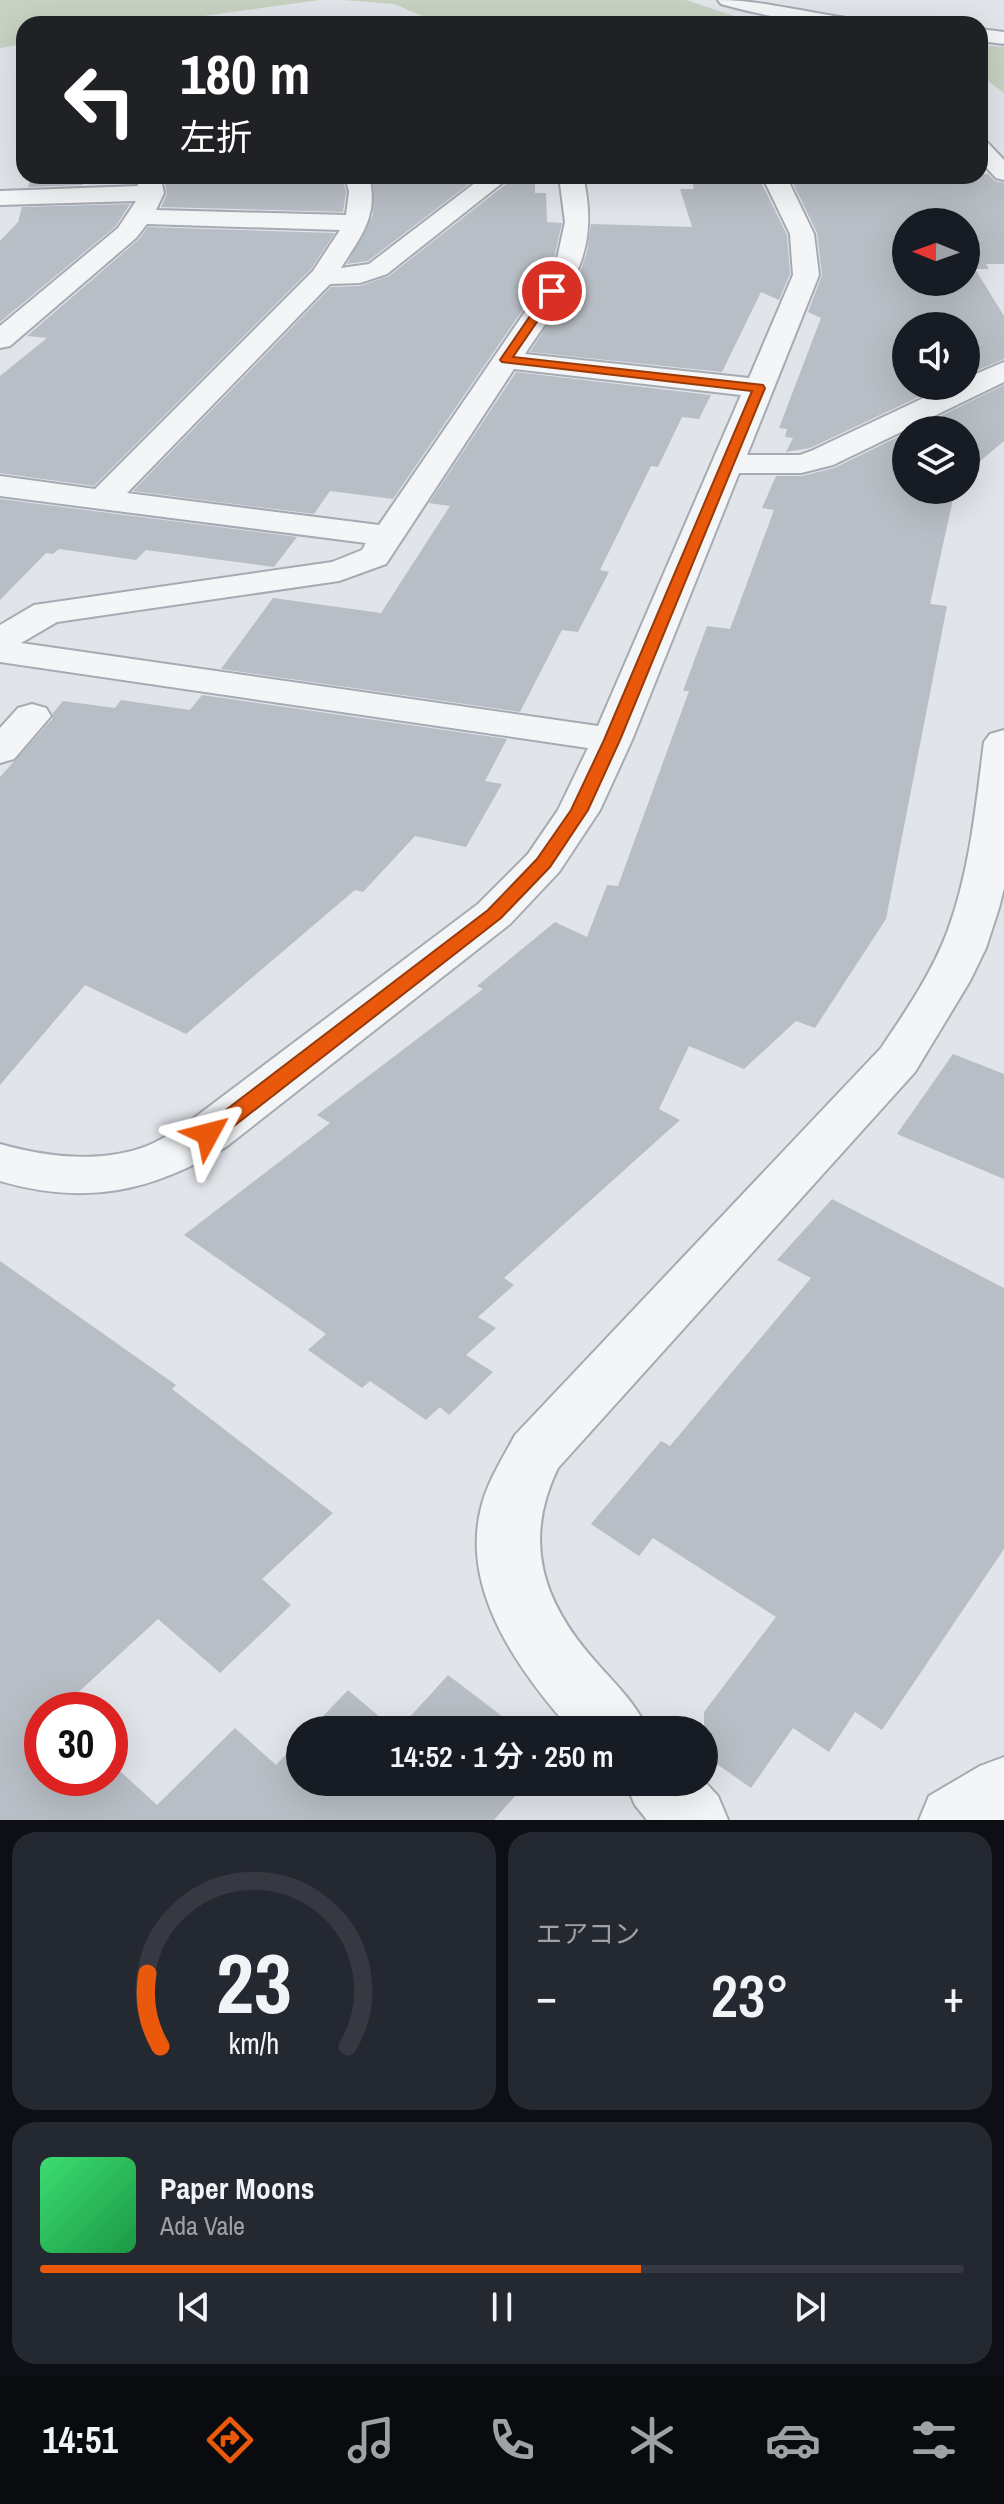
<!DOCTYPE html>
<html lang="ja">
<meta charset="utf-8">
<style>
body{margin:0;font-family:"Archivo Narrow","Noto Sans JP",sans-serif;background:#242831;color:#f1f3f6;height:100vh;display:flex;flex-direction:column;font-size:30px;white-space:nowrap}
*{box-sizing:border-box;margin:0}
p{font-size:26px;color:#9ea1a6}
.icon{flex:none;width:44px;height:44px;fill:none;stroke:currentColor;stroke-width:2;stroke-linecap:round;stroke-linejoin:round}
.map{position:relative;height:1820px;overflow:hidden}
.sheet{display:flex;flex-direction:column;gap:12px;padding:12px;background:#0d0f14;flex:1}
.sheet>*{flex:none}
.hud{position:absolute;left:16px;top:16px;width:972px;height:168px;border-radius:24px;box-shadow:0 8px 32px #0002;background:#202124;color:#fff;overflow:hidden}
.needle{width:52px;rotate:271deg}
.fabs{position:absolute;left:892px;top:208px;display:grid;gap:16px}
.fabs a{display:grid;place-items:center;width:88px;height:88px;border-radius:50%;background:#171b24;box-shadow:0 8px 32px #0002;font-size:40px}
.speed{position:absolute;left:24px;top:1692px;display:flex;gap:16px;font-size:40px;font-weight:700;text-align:center}
.speed>*{display:grid;place-content:center;width:104px;height:104px;border-radius:50%;background:#171b24;box-shadow:0 8px 32px #0002;line-height:1}
.speed .limit{border:12px solid #d22;background:#fff;color:#111}
.pin{position:absolute;display:grid;place-items:center;width:68px;height:68px;color:#fff;margin:-34px;border:4px solid #fff;border-radius:50%;box-shadow:0 2px 8px #0007}
.me{position:absolute;width:88px;margin:-44px;rotate:52deg;stroke-linejoin:round;filter:drop-shadow(0 0 6px #0008)}
.turn{display:flex;align-items:center;gap:28px;height:168px;padding:0 32px;font-size:36px}
.turn .icon{width:104px;height:104px;stroke-width:2.5}
.turn b{display:block;font-size:56px;line-height:68px}
.big{font-size:60px;font-weight:600;line-height:1.1}
.sheet .card{flex:1;display:flex;flex-direction:column;justify-content:center;gap:12px;min-width:0;padding:0 28px;border-radius:24px;background:#242831}
.sheet .dial{align-items:center;gap:0}
.dial svg{height:208px;overflow:visible;fill:none;stroke:#363941;stroke-width:7;stroke-linecap:round;text-anchor:middle}
.dial text{fill:#f1f3f6;stroke:none}
.song{display:flex;align-items:center;gap:24px}
.cover{width:96px;height:96px;border-radius:12px;background:linear-gradient(135deg,hsl(140 70% 55%),hsl(140 70% 35%))}
.played{height:8px;border-radius:4px;background:linear-gradient(90deg,#ea580c 65%,#363941 65%)}
.keys{display:flex;justify-content:space-around;direction:ltr}
.heat{display:flex;justify-content:space-between;align-items:center;font-size:44px;direction:ltr}
.sheet .tiles{flex:1;display:grid;gap:12px;grid-template-columns:1fr 1fr}
.card:last-child{grid-column:span 2}
.trip{position:absolute;left:286px;top:1716px;width:432px;height:80px;border-radius:40px;background:#171b24;box-shadow:0 8px 32px #0002;font-weight:600;line-height:80px;text-align:center}
.dock{display:flex;height:128px;justify-content:space-around;align-items:center;background:#090b0e;color:#9ea1a6}
.dock .icon{width:56px;height:56px}
.dock .current{color:#ea580c}
.dock b{font-size:36px;color:#f1f3f6}
.map>svg:first-child{display:block}
</style>
<div class="map">
<svg width="1004" height="1820" viewBox="0 0 1004 1820">
<rect width="100%" height="100%" fill="#e1e4e9"/>
<!-- green -->
<g fill="#c7d2c2">
<polygon points="0,0 320,0 146,24 24,24 24,44 0,48"/>
<polygon points="344,0 686,0 758,24 441,24 394,4"/>
<polygon points="980,45 1004,47 1004,93 980,75"/>
</g>
<!-- building -->
<g fill="#b8bec5" fill-rule="evenodd">
<path d="M980 174H988L995 181 1004 183V264H986L989 269H975L1004 316V359L966 375V326H906V386H942L810 448 786 452 793 438 785 437 787 429 779 428 821 318 808 312 822 275 817 233 791 179ZM906 222H966V282H906Z"/>
<polygon points="31,176 85,176 83,185 28,187"/>
<polygon points="262,176 342,176 346,192 343,212 161,207 167,194 165,184 263,180"/>
<polygon points="372,176 434,176 434,184 469,184 368,261 347,264 373,215"/>
<polygon points="760,180 787,235 790,274 779,300 761,292 722,372 530,352 580,273 587,252 591,224 692,227 680,189 694,189 692,181"/>
<polygon points="506,184 535,184 535,193 546,193 547,222 562,223 552,267 393,499 330,491 314,514 133,491 331,287 360,286 389,276"/>
<polygon points="130,204 116,226 0,322 0,241 18,222 22,207"/>
<polygon points="148,227 335,233 311,269 94,486 0,473 0,376 47,338 27,336 138,240"/>
<polygon points="516,372 711,395 699,419 682,417 658,467 651,466 600,570 609,572 578,632 562,630 520,712 221,669 273,598 381,613 450,506 429,503"/>
<polygon points="1004,385 1004,441 966,473 966,430 912,430"/>
<polygon points="906,433 906,490 955,490 930,604 947,606 886,919 815,1028 796,1021 744,1069 689,1046 659,1109 680,1120 504,1278 514,1285 478,1317 496,1328 466,1355 493,1372 449,1415 440,1407 426,1420 370,1381 362,1388 308,1350 326,1334 184,1235 330,1123 317,1115 483,989 477,986 555,922 587,937 607,885 618,886 689,691 683,691 707,626 730,629 774,510 762,508 776,476 802,476 834,468"/>
<polygon points="0,499 297,537 274,567 146,550 136,560 59,549 53,554 46,553 0,600"/>
<polygon points="202,695 507,739 485,781 502,784 466,847 415,836 363,892 355,890 186,1034 85,985 0,1085 0,777 53,718 53,713 63,701 115,708 121,700 190,710"/>
<polygon points="953,1054 1004,1074 1004,1179 897,1134"/>
<polygon points="832,1199 1004,1288 1004,1549 882,1730 855,1712 829,1752 793,1728 751,1788 704,1755 704,1712 776,1617 653,1538 639,1556 591,1524 661,1441 670,1446 811,1278 777,1260"/>
<polygon points="0,1261 176,1385 172,1389 333,1513 262,1579 291,1605 220,1673 158,1619 59,1710 42,1710 42,1778 110,1778 110,1762 157,1805 235,1728 276,1765 300,1740 300,1782 527,1782 494,1820 0,1820"/>
<polygon points="448,1675 520,1730 398,1730"/>
<polygon points="348,1690 395,1730 310,1730"/>
</g>
<g fill="none" stroke-linecap="round" stroke-linejoin="round">
<!-- minor casing -->
<g stroke="#a6abb3" stroke-width="4">
<g id="minor">
<polygon points="980,141 988,143 1004,160 1004,180 996,178 980,161"/>
<path d="M136 176H160L164 193 156 210 346 215 349 192 345 176H369C379 216 361 236 341 268L369 264 484 176H511L387 274 360 283 330 284 127 493 379 525 555 268 565 222 559 176H583C602 258 567 290 525 354L749 378 793 275 790 234 762 176H786L814 234 819 275 747 455H800L811 451 949 386H966V378L1004 362V382L833 465 801 473H739L632 740 600 810 559 872 510 924 226 1147C151 1192 85 1206 0 1181V1144C46 1157 100 1164 147 1146 162 1140 176 1130 190 1121L478 904 528 854 558 810 588 748 0 662V625L34 605 332 562 362 550 366 543 0 496V476L95 489 313 271 340 230 147 224 136 238 10 346 0 348V326L118 228 136 201 0 205V191L138 186ZM514 369 741 395 598 726 21 643 57 622 339 581 386 564Z"/>
<polygon points="32,704 46,708 51,716 14,759 0,763 0,728 18,708"/>
<path d="M1004 730V888L999 908 986 948 970 981 915 1072 558 1468C522 1542 543 1602 595 1661 615 1684 635 1702 648 1730H571C520 1672 460 1591 481 1508 487 1482 503 1458 515 1435L881 1048C906 1011 932 973 948 930 970 870 976 805 984 742L990 734Z"/>
<polygon points="1004,1757 1004,1820 919,1820 929,1796 980,1766"/>
<polygon points="704,1781 718,1796 728,1820 647,1820 635,1805 625,1782"/>
</g>
</g>
<!-- tertiary casing -->
<g stroke="#a6abb3" stroke-width="4">
<g id="tertiary">
<path d="M718 0C760 0 804 12 846 18L855 24C808 24 767 17 721 4Z"/>
<polygon points="980,29 1004,32 1004,44 980,41"/>
</g>
</g>
<!-- minor -->
<use href="#minor" fill="#f3f5f7" fill-rule="evenodd"/>
<!-- tertiary -->
<use href="#tertiary" fill="#f3f5f7" fill-rule="evenodd"/>
</g>
<!-- route -->
<polygon fill="#ea580c" stroke="#983908" stroke-width="2" points="552,287 558,291 513,357 763,385 765,388 620,740 588,810 550,867 501,918 216,1140 201,1140 198,1134 201,1129 488,910 537,859 571,810 604,740 752,391 502,362 500,360 549,288"/>
</svg>
<div class="fabs">
<a><svg class="needle" viewBox="-14 -14 28 28"><path d="M0-13l5 13h-10z" fill="#e53935"/><path d="M0 13l5-13h-10z" fill="#9ea1a6"/></svg></a>
<a><svg class="icon" aria-label="sound" viewBox="0 0 24 24"><path d="M4 9h4l5-4v14l-5-4H4zM17 9q2 3 0 6"/></svg></a>
<a><svg class="icon" aria-label="layers" viewBox="0 0 24 24"><path d="M12 4l9 5-9 5-9-5zM3 14l9 5 9-5"/></svg></a>
</div>
<div class="speed"><div class="limit">30</div></div>
<div class="pin" style="left:552px;top:291px;background:#d93025"><svg class="icon" aria-label="arrive" viewBox="0 0 24 24"><path d="M6 21V4h12l-3 4 3 4H6"/></svg></div>
<svg class="me" style="left:208px;top:1134px" viewBox="-20 -20 40 40"><path d="M0-17L14 15 0 8-14 15z" fill="#ea580c" stroke="#fff" stroke-width="4"/></svg>
<div class="trip">14:52 · 1 分 · 250 m</div>
<div class="hud">
<div class="turn"><svg class="icon" aria-label="left" viewBox="0 0 24 24"><path d="M17 20v-9H6M10 6l-5 5 5 5"/></svg><div><b>180 m</b>左折</div></div>
</div>
</div>
<section class="sheet">
<div class="tiles">
<div class="card dial"><svg viewBox="0 0 100 80">
<path d="M14 69A42 42 0 1 1 86 69"/>
<path d="M14 69A42 42 0 0 1 9 41" stroke="#ea580c"/>
<text x="50" y="56" font-size="32" font-weight="700">23</text>
<text x="50" y="72" font-size="11">km/h</text>
</svg></div>
<div class="card"><p>エアコン</p>
<div class="heat"><a>−</a><b class="big">23°</b><a>+</a></div>
</div>
<div class="card">
<div class="song"><i class="cover"></i><div><b>Paper Moons</b><p>Ada Vale</p></div></div>
<div class="played"></div>
<div class="keys"><svg class="icon" aria-label="previous" viewBox="0 0 24 24"><path d="M18 5L8 12l10 7zM5 5v14"/></svg><svg class="icon" aria-label="pause" viewBox="0 0 24 24"><path d="M8 5v14M16 5v14"/></svg><svg class="icon" aria-label="next" viewBox="0 0 24 24"><path d="M6 5l10 7-10 7zM19 5v14"/></svg></div>
</div>
</div>
</section>
<nav class="dock">
<b>14:51</b>
<svg class="icon current" aria-label="directions" viewBox="0 0 24 24"><path d="M12 3l9 9-9 9-9-9zM9 14v-3h6M13 9l2 2-2 2"/></svg>
<svg class="icon" aria-label="music" viewBox="0 0 24 24"><path d="M9 18V5l10-2v13"/><circle cx="6" cy="18" r="3"/><circle cx="16" cy="16" r="3"/></svg>
<svg class="icon" aria-label="phone" viewBox="0 0 24 24"><path d="M5 4h4l2 5-3 2q2 4 5 5l2-3 5 2v4C11 20 4 13 5 4z"/></svg>
<svg class="icon" aria-label="climate" viewBox="0 0 24 24"><path d="M12 3v18M4 7l16 10M4 17L20 7"/></svg>
<svg class="icon" aria-label="car" viewBox="0 0 24 24"><path d="M5 17H2v-5l4-1 3-4h7l3 4 3 1v5h-3M9 17h6M6 11h13"/><circle cx="7" cy="17" r="2"/><circle cx="17" cy="17" r="2"/></svg>
<svg class="icon" aria-label="filters" viewBox="0 0 24 24"><path d="M4 7h16M4 17h16"/><circle cx="9" cy="7" r="2"/><circle cx="15" cy="17" r="2"/></svg>
</nav>
